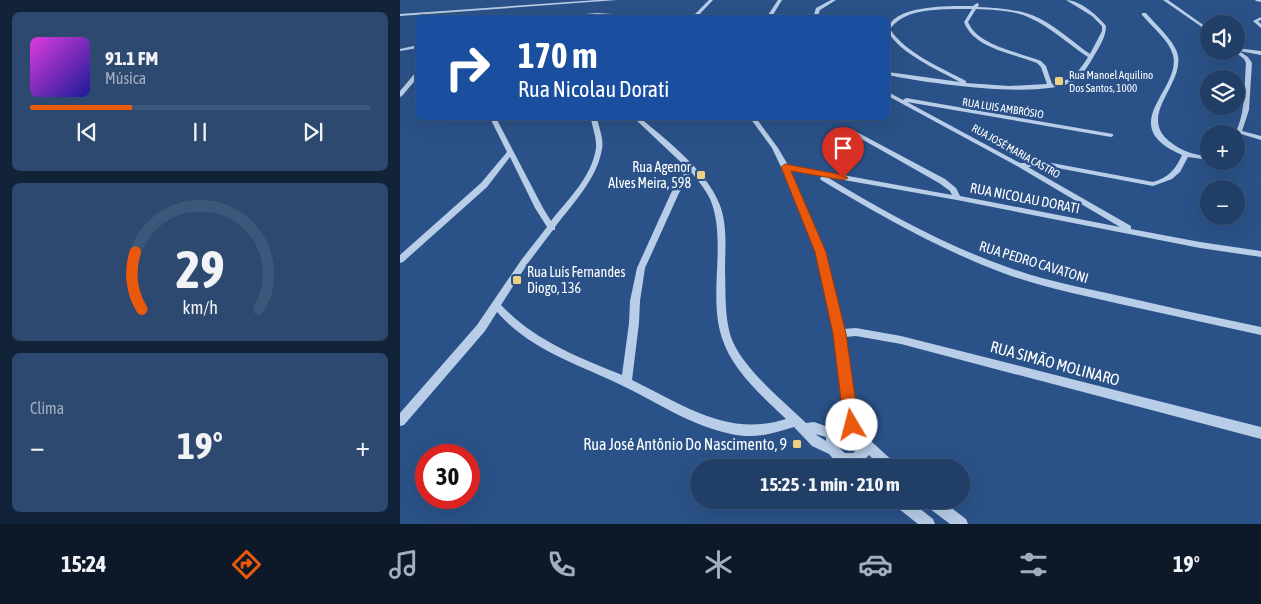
<!DOCTYPE html>
<html lang="pt">
<meta charset="utf-8">
<style>
body{margin:0;font-family:"Asap Condensed",sans-serif;background:#2d496f;color:#f1f3f6;height:100vh;display:flex;flex-direction:column;font-size:19px;white-space:nowrap}
*{box-sizing:border-box;margin:0}
p{font-size:16px;color:#a2aebf}
.icon{flex:none;width:28px;height:28px;fill:none;stroke:currentColor;stroke-width:2;stroke-linecap:round;stroke-linejoin:round}
.map{position:relative;flex:1;overflow:hidden}
.sheet{display:flex;flex-direction:column;gap:12px;padding:12px;background:#122238;width:400px}
.sheet>*{flex:none}
.banner{position:absolute;left:15px;top:15px;width:475px;height:105px;border-radius:8px;box-shadow:0 5px 20px #0002,0 0 0 1px #3d577a;background:#1a4fa0;color:#fff;overflow:hidden}
.buttons{position:absolute;left:800px;top:15px;display:grid;gap:10px}
.buttons a{display:grid;place-items:center;width:45px;height:45px;border-radius:50%;background:#203e66;box-shadow:0 5px 20px #0002,0 0 0 1px #3d577a;font-size:25px}
.speed{position:absolute;left:15px;top:444px;display:flex;gap:10px;font-size:25px;font-weight:700;text-align:center}
.speed>*{display:grid;place-content:center;width:65px;height:65px;border-radius:50%;background:#203e66;box-shadow:0 5px 20px #0002,0 0 0 1px #3d577a;line-height:1}
.speed .limit{border:8px solid #d22;background:#fff;color:#111}
.pin{position:absolute;display:grid;place-items:center;width:42px;height:42px;color:#fff;margin:-51px -21px;border-radius:50% 50% 50% 0;rotate:-45deg;box-shadow:0 0 5px #0007}
.pin .icon{rotate:45deg}
.me{position:absolute;width:55px;margin:-28px;rotate:352deg;stroke-linejoin:round;filter:drop-shadow(0 0 4px #0008)}
.turn{display:flex;align-items:center;gap:18px;height:105px;padding:0 20px;font-size:22px}
.turn .icon{width:65px;height:65px;stroke-width:2.5}
.turn b{display:block;font-size:35px;line-height:42px}
.big{font-size:38px;font-weight:700;line-height:1.1}
.sheet .widget{flex:1;display:flex;flex-direction:column;justify-content:center;gap:8px;min-width:0;padding:0 18px;border-radius:8px;background:#2d496f}
.sheet .dial{align-items:center;gap:0}
.dial svg{height:130px;overflow:visible;fill:none;stroke:#3d577a;stroke-width:7;stroke-linecap:round;text-anchor:middle}
.dial text{fill:#f1f3f6;stroke:none}
.song{display:flex;align-items:center;gap:15px}
.cover{width:60px;height:60px;border-radius:8px;background:linear-gradient(135deg,hsl(300 70% 55%),hsl(240 70% 35%))}
.played{height:5px;border-radius:2px;background:linear-gradient(90deg,#ea580c 30%,#3d577a 30%)}
.keys{display:flex;justify-content:space-around;direction:ltr}
.heat{display:flex;justify-content:space-between;align-items:center;font-size:28px;direction:ltr}
.trip{position:absolute;left:290px;top:459px;width:280px;height:50px;border-radius:25px;background:#203e66;box-shadow:0 5px 20px #0002,0 0 0 1px #3d577a;font-weight:700;line-height:50px;text-align:center}
.tab-bar{display:flex;height:80px;justify-content:space-around;align-items:center;background:#0d1929;color:#a2aebf}
.tab-bar .icon{width:35px;height:35px}
.tab-bar .active{color:#ea580c}
.tab-bar b{font-size:22px;color:#f1f3f6}
main{display:flex;flex:1;min-height:0}
.map>svg:first-child{display:block}
</style>
<main>
<section class="sheet">
<div class="widget">
<div class="song"><i class="cover"></i><div><b>91.1 FM</b><p>Música</p></div></div>
<div class="played"></div>
<div class="keys"><svg class="icon" aria-label="previous" viewBox="0 0 24 24"><path d="M18 5L8 12l10 7zM5 5v14"/></svg><svg class="icon" aria-label="pause" viewBox="0 0 24 24"><path d="M8 5v14M16 5v14"/></svg><svg class="icon" aria-label="next" viewBox="0 0 24 24"><path d="M6 5l10 7-10 7zM19 5v14"/></svg></div>
</div>
<div class="widget dial"><svg viewBox="0 0 100 80">
<path d="M14 69A42 42 0 1 1 86 69"/>
<path d="M14 69A42 42 0 0 1 10 34" stroke="#ea580c"/>
<text x="50" y="56" font-size="32" font-weight="700">29</text>
<text x="50" y="72" font-size="11">km/h</text>
</svg></div>
<div class="widget"><p>Clima</p>
<div class="heat"><a>−</a><b class="big">19°</b><a>+</a></div>
</div>
</section>
<div class="map">
<svg width="861" height="524" viewBox="0 0 861 524">
<rect width="100%" height="100%" fill="#2b5288"/>
<g fill="none" stroke-linecap="round" stroke-linejoin="round">
<!-- minor -->
<g fill="#b8cde8" fill-rule="evenodd">
<polygon points="197,0 217,0 0,16 0,14"/>
<polygon points="309,0 313,0 296,18 291,18"/>
<polygon points="378,0 382,0 371,18 366,18"/>
<polygon points="431,0 436,0 420,10 417,18 413,18 416,8"/>
<path d="M666 0C680 0 698 16 706 26 706 36 700 46 695 54 690 63 683 75 674 81 641 100 526 83 488 75V72L560 82C538 70 501 54 488 32 488 4 554 6 573 6L577 3 579 4 578 7C595 8 615 9 632 15 653 23 671 41 690 54L702 31V26L692 16ZM552 9H572L564 22C574 49 613 53 637 63L641 67 647 84 609 86 566 83V81C542 68 505 53 490 29 504 10 530 10 552 9ZM576 9C594 10 614 10 630 18 651 27 669 45 688 57 678 73 671 81 652 84L646 66 641 61C619 52 578 46 568 22Z"/>
<polygon points="763,0 768,0 809,29 809,32"/>
<polygon points="855,0 861,0 861,2 856,1"/>
<polygon points="197,13 258,17 260,18 197,15 140,18"/>
<path d="M742 13H746C755 24 776 42 778 56 783 86 738 115 769 141 781 151 794 155 809 156V160L788 157 780 172 772 179 753 186 652 167H628L731 226V229L800 242 861 251V257L800 248 557 200 427 177C485 212 546 246 610 268 646 281 683 288 720 296 767 307 814 317 861 327V335C814 325 767 314 720 304 681 295 641 287 603 273 539 249 479 215 421 180L420 178 423 176 390 170 424 252 443 329 456 328 501 336 861 427V439L501 344 456 336 445 337 457 421 463 424 468 428 472 442 496 464 498 468H482L469 455 463 461 468 468H453L451 465 436 462 429 454 412 446 394 427C372 434 354 439 331 434 292 426 258 403 223 386 178 364 131 351 97 312L85 331 4 425 0 426V413L77 325 122 259 147 227 135 208 110 157 87 187 3 262 0 263V255L81 183 107 152 90 118H96L143 208 151 221C168 199 192 177 196 148 197 138 192 127 191 118H197C199 128 204 139 202 149 197 179 173 203 155 227V230H153L128 263 101 305C134 340 177 357 222 375L229 323 230 301 237 268 271 193 287 168 234 118H240C266 139 307 172 319 203 328 224 325 249 325 271 326 293 324 321 333 342 346 371 383 401 406 423L414 422 431 428 437 423 445 419 434 334 416 252 381 167 372 148 350 118H356L378 148 388 165 552 195 550 191 539 183 451 133V131L453 130 545 179 556 188 560 196 720 227 617 166 488 96V92L503 100 506 98 713 134V136L711 137 507 102 620 163H652L753 182C768 178 776 169 782 155 713 125 782 90 773 55 769 40 752 27 742 15ZM291 172C299 182 308 192 312 204 326 245 308 296 322 338 332 370 362 396 386 419 328 438 282 404 232 380L239 323 240 301 245 268 279 193ZM445 431H453L460 437V447L453 453H445L438 447V437ZM415 434 426 437V441Z"/>
<polygon points="861,17 861,20 858,21 861,24 861,28 853,21"/>
<polygon points="18,45 18,48 0,51 0,49"/>
<path d="M836 48 861 51V55L839 51 848 57 852 63 849 110 842 131 861 136V140L841 134 838 138 836 139V134H835C846 112 844 87 846 63L844 59 834 51H836Z"/>
<polygon points="16,72 18,72 18,77 2,96 0,97 0,91"/>
<polygon points="493,500 509,500 533,519 535,524 518,524 494,505"/>
<polygon points="524,500 541,500 566,519 568,524 550,524 525,505"/>
</g>
</g>
<!-- route -->
<polygon fill="#ea580c" stroke="#983908" points="385,164 443,175 448,178 443,180 391,171 426,252 446,334 459,425 457,430 452,432 447,430 444,425 433,334 415,252 381,167"/>
<!-- markers -->
<g fill="#edd081" stroke="#2b5288" stroke-width="2">
<rect x="654" y="76" width="10" height="10" rx="2.5"/>
<rect x="296" y="170" width="10" height="10" rx="2.5"/>
<rect x="112" y="275" width="10" height="10" rx="2.5"/>
<rect x="392" y="439" width="10" height="10" rx="2.5"/>
</g>
<g text-anchor="middle" dominant-baseline="central" stroke-width="5" stroke-linejoin="round" paint-order="stroke">
<!-- far-poi labels -->
<g font-size="11" fill="#fff" stroke="#2b5288" text-anchor="start">
<text x="669" y="75">Rua Manoel Aquilino<tspan x="669" dy="13">Dos Santos, 1000</tspan></text>
</g>
<!-- far-street labels -->
<g font-size="11" fill="#fff" stroke="#2b5288">
<text transform="translate(603 108) rotate(9)">RUA LUIS AMBRÓSIO</text>
<text transform="translate(616 151) rotate(29)">RUA JOSÉ MARIA CASTRO</text>
</g>
<!-- poi labels -->
<g font-size="14" fill="#fff" stroke="#2b5288" text-anchor="end">
<text x="291" y="167">Rua Agenor<tspan x="291" dy="16">Alves Meira, 598</tspan></text>
<text x="127" y="272" text-anchor="start">Rua Luís Fernandes<tspan x="127" dy="16">Diogo, 136</tspan></text>
</g>
<!-- street labels -->
<g font-size="14" fill="#fff" stroke="#2b5288">
<text transform="translate(625 198) rotate(11)">RUA NICOLAU DORATI</text>
<text transform="translate(634 262) rotate(17)">RUA PEDRO CAVATONI</text>
</g>
<!-- near-street labels -->
<g font-size="16" fill="#fff" stroke="#2b5288">
<text transform="translate(655 363) rotate(15)">RUA SIMÃO MOLINARO</text>
</g>
<!-- near-poi labels -->
<g font-size="16" fill="#fff" stroke="#2b5288" text-anchor="end">
<text x="387" y="444">Rua José Antônio Do Nascimento, 9</text>
</g>
</g>
</svg>
<div class="buttons">
<a><svg class="icon" aria-label="sound" viewBox="0 0 24 24"><path d="M4 9h4l5-4v14l-5-4H4zM17 9q2 3 0 6"/></svg></a>
<a><svg class="icon" aria-label="layers" viewBox="0 0 24 24"><path d="M12 4l9 5-9 5-9-5zM3 14l9 5 9-5"/></svg></a>
<a>+</a>
<a>−</a>
</div>
<div class="speed"><div class="limit">30</div></div>
<div class="pin" style="left:443px;top:178px;background:#d93025"><svg class="icon" aria-label="arrive" viewBox="0 0 24 24"><path d="M6 21V4h12l-3 4 3 4H6"/></svg></div>
<svg class="me" style="left:452px;top:425px" viewBox="-20 -20 40 40"><circle r="19" fill="#fff"/><path d="M0-13L10 11 0 6-10 11z" fill="#ea580c"/></svg>
<div class="trip">15:25 · 1 min · 210 m</div>
<div class="banner">
<div class="turn"><svg class="icon" aria-label="right" viewBox="0 0 24 24"><path d="M7 20v-9h11M14 6l5 5-5 5"/></svg><div><b>170 m</b>Rua Nicolau Dorati</div></div>
</div>
</div>
</main>
<nav class="tab-bar">
<b>15:24</b>
<svg class="icon active" aria-label="directions" viewBox="0 0 24 24"><path d="M12 3l9 9-9 9-9-9zM9 14v-3h6M13 9l2 2-2 2"/></svg>
<svg class="icon" aria-label="music" viewBox="0 0 24 24"><path d="M9 18V5l10-2v13"/><circle cx="6" cy="18" r="3"/><circle cx="16" cy="16" r="3"/></svg>
<svg class="icon" aria-label="phone" viewBox="0 0 24 24"><path d="M5 4h4l2 5-3 2q2 4 5 5l2-3 5 2v4C11 20 4 13 5 4z"/></svg>
<svg class="icon" aria-label="climate" viewBox="0 0 24 24"><path d="M12 3v18M4 7l16 10M4 17L20 7"/></svg>
<svg class="icon" aria-label="car" viewBox="0 0 24 24"><path d="M5 17H2v-5l4-1 3-4h7l3 4 3 1v5h-3M9 17h6M6 11h13"/><circle cx="7" cy="17" r="2"/><circle cx="17" cy="17" r="2"/></svg>
<svg class="icon" aria-label="filters" viewBox="0 0 24 24"><path d="M4 7h16M4 17h16"/><circle cx="9" cy="7" r="2"/><circle cx="15" cy="17" r="2"/></svg>
<b>19°</b>
</nav>
